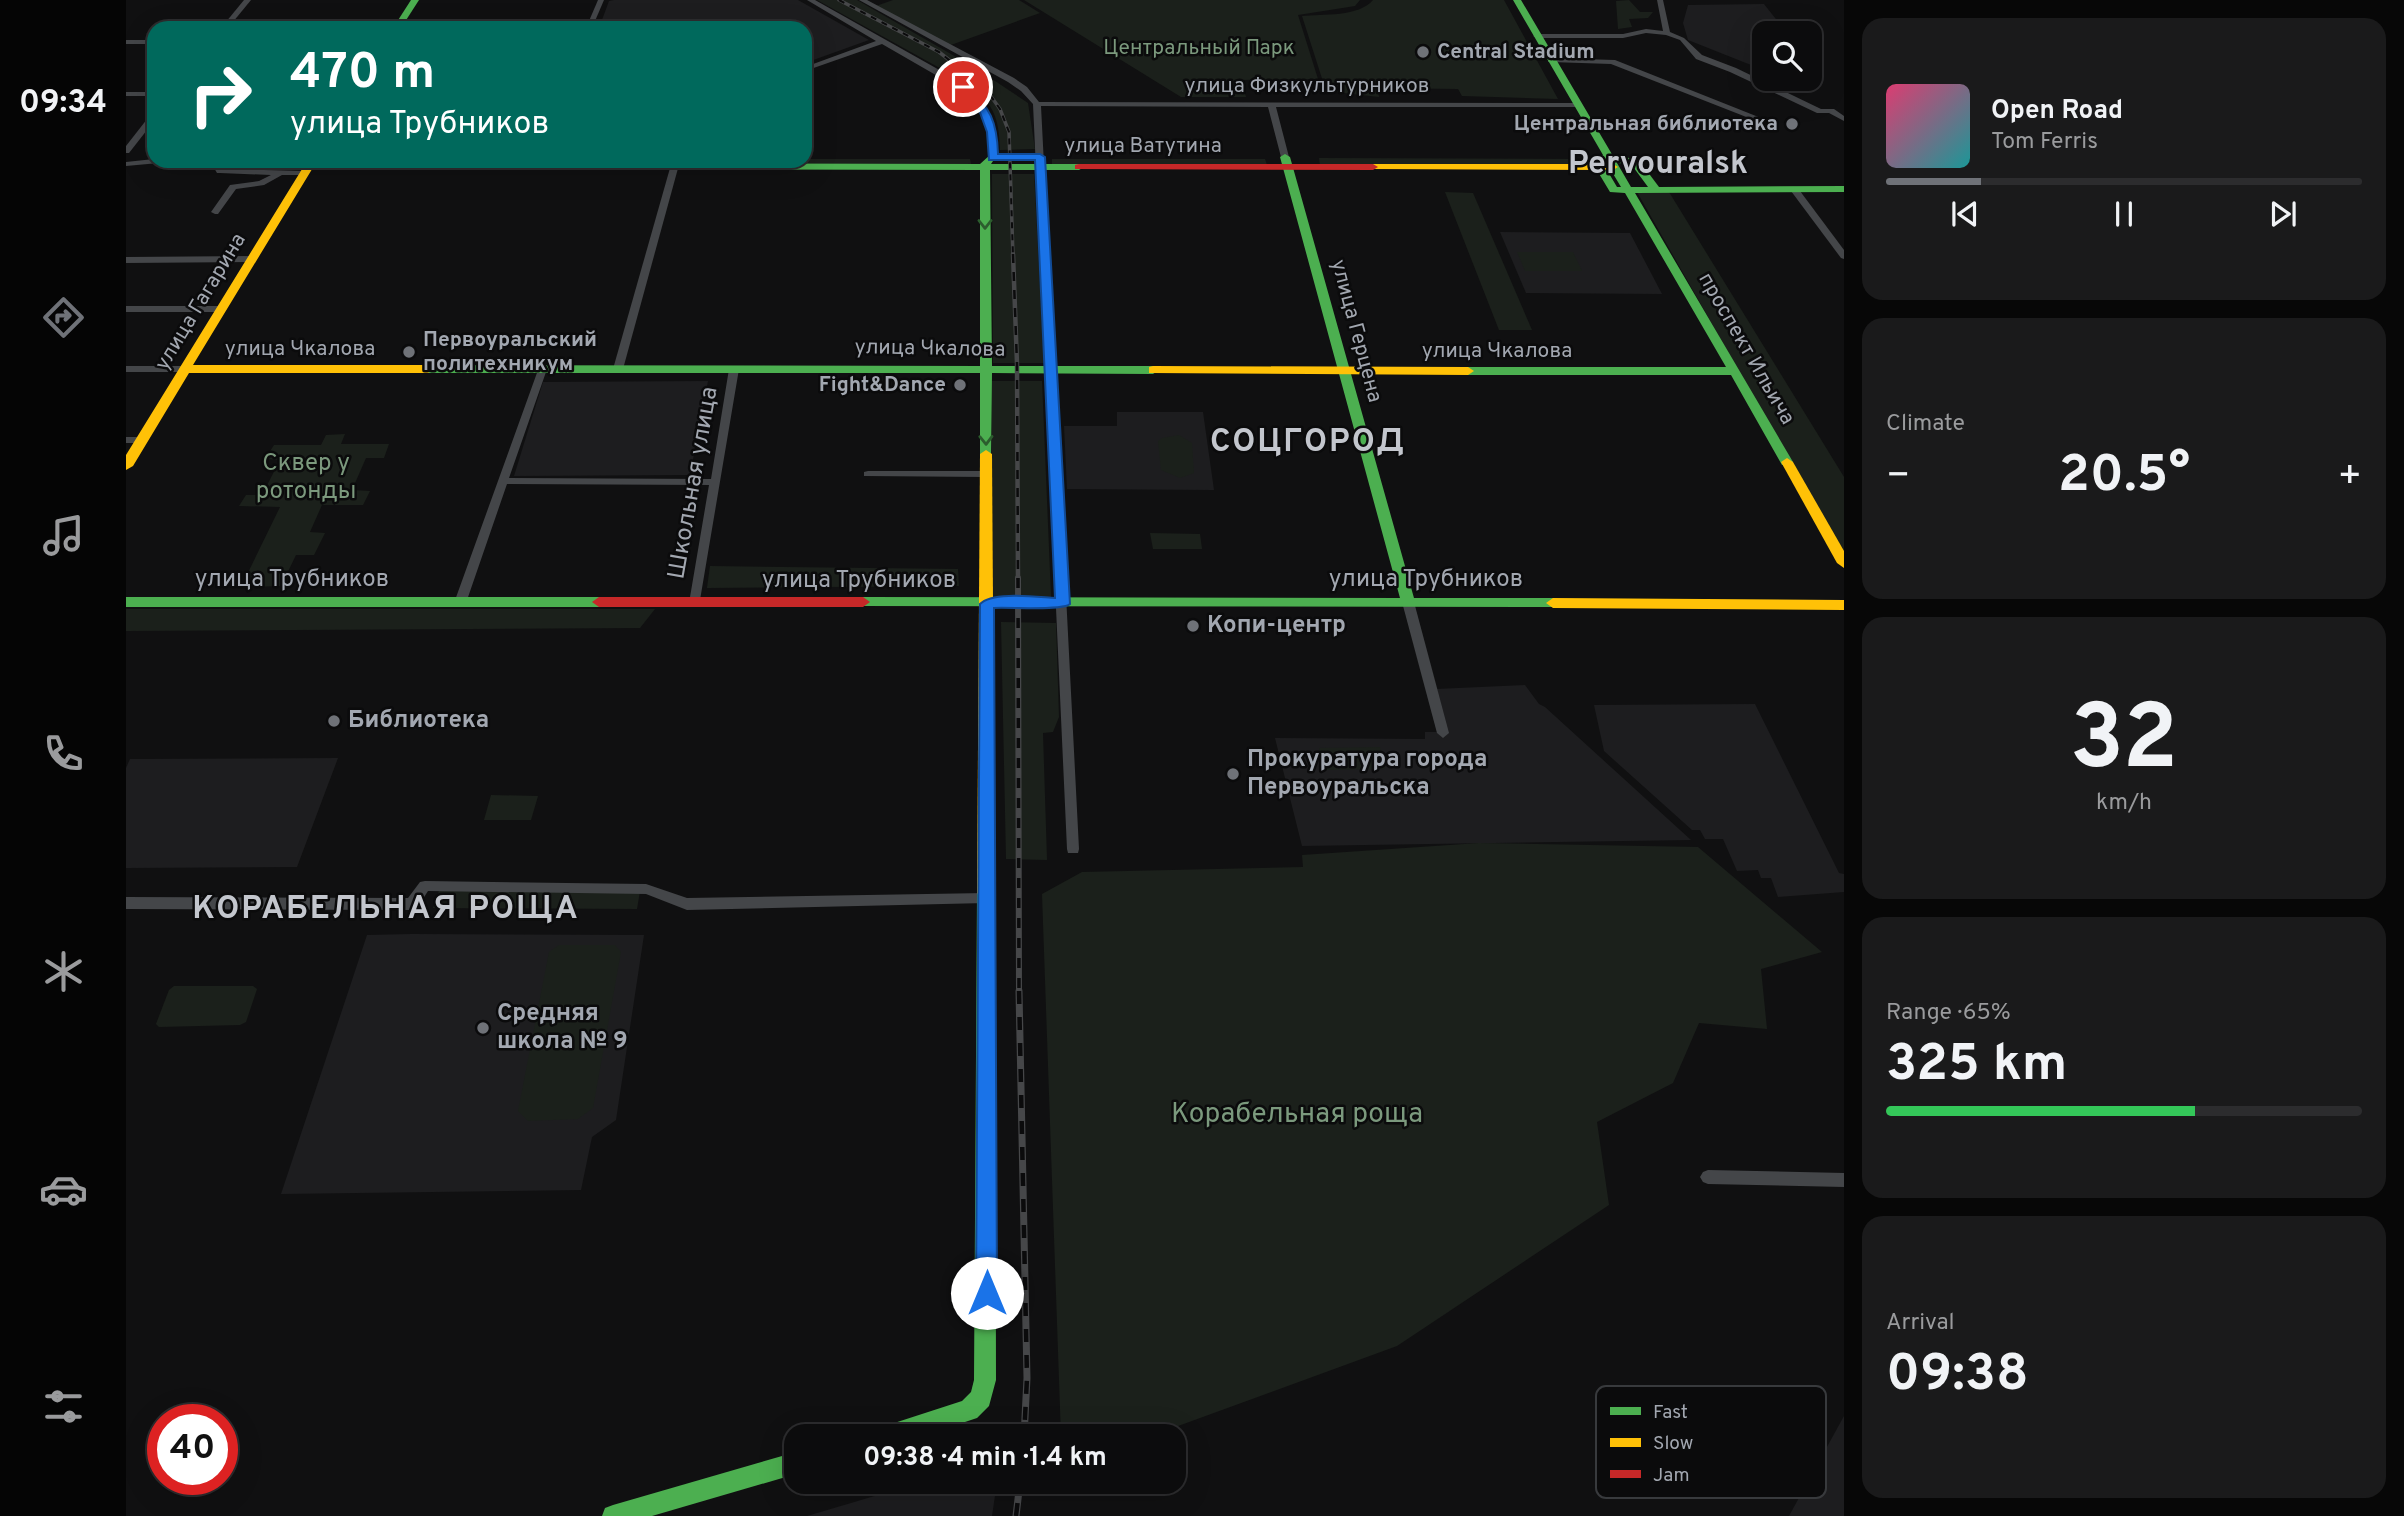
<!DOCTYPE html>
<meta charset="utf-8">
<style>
body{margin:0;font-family:Overpass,sans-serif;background:#1a1a1b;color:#f1f3f6;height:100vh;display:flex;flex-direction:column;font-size:26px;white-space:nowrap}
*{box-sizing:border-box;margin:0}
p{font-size:23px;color:#9a9b9d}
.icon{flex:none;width:38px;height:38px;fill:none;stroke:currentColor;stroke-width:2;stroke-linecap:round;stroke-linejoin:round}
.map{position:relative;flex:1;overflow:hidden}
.details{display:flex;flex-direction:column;gap:18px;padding:18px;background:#070707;width:560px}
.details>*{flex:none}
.guide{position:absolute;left:21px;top:21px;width:665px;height:147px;border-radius:21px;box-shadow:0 7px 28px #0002,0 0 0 2px #2c2c2e;background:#00695c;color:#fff;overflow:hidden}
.controls{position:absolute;left:1626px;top:21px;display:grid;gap:14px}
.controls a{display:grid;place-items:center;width:70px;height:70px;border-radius:14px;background:#0c0c0d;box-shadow:0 7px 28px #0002,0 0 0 2px #2c2c2e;font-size:35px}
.speed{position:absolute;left:21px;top:1404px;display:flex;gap:14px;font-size:35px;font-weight:700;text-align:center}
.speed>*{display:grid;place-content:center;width:91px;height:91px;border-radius:50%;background:#0c0c0d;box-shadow:0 7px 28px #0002,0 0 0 2px #2c2c2e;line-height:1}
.speed .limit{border:10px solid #d22;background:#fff;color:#111}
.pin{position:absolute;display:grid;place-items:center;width:60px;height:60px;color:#fff;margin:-30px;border:4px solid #fff;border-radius:50%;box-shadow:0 2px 7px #0007}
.me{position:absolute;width:77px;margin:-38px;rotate:0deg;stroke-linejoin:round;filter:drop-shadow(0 0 5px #0008)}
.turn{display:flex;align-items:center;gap:24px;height:147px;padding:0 28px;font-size:32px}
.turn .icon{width:91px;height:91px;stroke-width:2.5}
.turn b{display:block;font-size:49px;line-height:60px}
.big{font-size:52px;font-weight:700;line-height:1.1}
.details .widget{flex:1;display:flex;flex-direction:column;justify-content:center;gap:10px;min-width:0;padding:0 24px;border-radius:21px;background:#1a1a1b}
.details .dial{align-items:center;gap:0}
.dial b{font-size:91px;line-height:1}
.song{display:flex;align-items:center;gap:21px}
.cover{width:84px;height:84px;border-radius:10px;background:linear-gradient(135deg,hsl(340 70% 55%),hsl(180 70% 35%))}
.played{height:7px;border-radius:4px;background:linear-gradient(90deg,#6f7278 20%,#2c2c2e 20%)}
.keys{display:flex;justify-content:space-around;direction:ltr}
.heat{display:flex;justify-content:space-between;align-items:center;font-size:38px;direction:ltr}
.charge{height:10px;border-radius:5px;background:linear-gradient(90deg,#34c759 65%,#2c2c2e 0)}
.trip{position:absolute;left:658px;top:1424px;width:402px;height:70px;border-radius:21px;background:#0c0c0d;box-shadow:0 7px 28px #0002,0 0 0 2px #2c2c2e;font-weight:700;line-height:70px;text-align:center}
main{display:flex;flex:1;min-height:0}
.tab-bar{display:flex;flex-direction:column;width:126px;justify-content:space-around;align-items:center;background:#050505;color:#9a9b9d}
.tab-bar .icon{width:49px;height:49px}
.tab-bar .current{color:#6f7278}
.tab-bar b{font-size:32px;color:#f1f3f6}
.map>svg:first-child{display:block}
</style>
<main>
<nav class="tab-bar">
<b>09:34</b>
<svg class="icon current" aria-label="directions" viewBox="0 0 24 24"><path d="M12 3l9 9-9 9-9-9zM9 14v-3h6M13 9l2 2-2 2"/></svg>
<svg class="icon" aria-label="music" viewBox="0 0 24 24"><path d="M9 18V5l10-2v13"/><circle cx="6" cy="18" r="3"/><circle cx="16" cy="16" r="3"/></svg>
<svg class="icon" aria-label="phone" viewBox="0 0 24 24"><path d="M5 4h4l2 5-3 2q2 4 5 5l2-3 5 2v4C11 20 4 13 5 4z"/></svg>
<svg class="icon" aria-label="climate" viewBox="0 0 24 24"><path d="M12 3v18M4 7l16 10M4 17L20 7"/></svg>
<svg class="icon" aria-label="car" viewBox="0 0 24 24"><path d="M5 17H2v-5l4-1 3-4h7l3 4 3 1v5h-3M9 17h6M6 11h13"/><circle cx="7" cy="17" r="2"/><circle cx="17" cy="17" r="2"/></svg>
<svg class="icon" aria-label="filters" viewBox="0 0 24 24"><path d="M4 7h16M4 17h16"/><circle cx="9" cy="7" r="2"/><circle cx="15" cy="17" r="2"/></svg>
</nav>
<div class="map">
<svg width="1718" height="1516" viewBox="0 0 1718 1516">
<rect width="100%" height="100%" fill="#101011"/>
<!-- built -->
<g fill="#1d1d1f">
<polygon points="488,0 672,0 743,40 679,63 679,28 473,28 483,1"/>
<polygon points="1638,4 1661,33 1638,33 1638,65 1625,65 1562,40 1557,23 1562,5"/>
<polygon points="1374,232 1504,233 1536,294 1400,293"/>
<polygon points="582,381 564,475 388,476 417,382"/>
<polygon points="991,412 1077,412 1088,490 941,489 938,426 991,426"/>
<polygon points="1399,685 1413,704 1419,707 1565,840 1176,846 1149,738 1299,739 1299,732 1322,732 1310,689"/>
<polygon points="1629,704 1713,873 1718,874 1718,892 1652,897 1645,878 1635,878 1632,870 1611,871 1597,839 1579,839 1574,830 1566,830 1478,751 1468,705"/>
<polygon points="212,758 171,867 0,868 0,768 4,759"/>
<polygon points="286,934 518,935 490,1120 466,1137 455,1190 155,1194 241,935"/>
<polygon points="1718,1416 1718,1516 1663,1516"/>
<polygon points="796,1482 871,1482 866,1516 681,1516"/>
</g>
<!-- green -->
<g fill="#1b201b">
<path d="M691 0H731L851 69 902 103 909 149 874 150C873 115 867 103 839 82Z"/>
<polygon points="767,0 893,0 914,13 822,46 750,6"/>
<polygon points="898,0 1234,0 1229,6 1172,15 1192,79 1115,80 1120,97 1055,97"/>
<path d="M1247 0H1378L1432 99 1336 96 1332 89 1252 88 1253 97 1200 91 1176 16C1197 14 1233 17 1247 0Z"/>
<polygon points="1503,0 1514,12 1527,12 1522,18 1503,19 1506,27 1492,29 1490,1"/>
<polygon points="1193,158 1461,159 1463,164 1194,165"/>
<polygon points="679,159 844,159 845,164 574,164 575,161 679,161"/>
<polygon points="926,159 1139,159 1141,165 926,165"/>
<polygon points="866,174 908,174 918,363 867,363"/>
<polygon points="1319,192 1347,193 1406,330 1373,330"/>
<polygon points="1511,192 1543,192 1718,477 1718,556"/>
<polygon points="1391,252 1447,252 1456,271 1399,271"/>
<polygon points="865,381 916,381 925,597 867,598"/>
<polygon points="219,434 215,444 263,444 258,458 240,458 226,490 244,491 237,505 196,505 184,532 199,533 188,555 170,555 155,586 115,587 154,507 113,506 120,495 136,495 154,460 139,459 148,445 195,445 200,435"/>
<polygon points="1053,435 1066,443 1068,473 1054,478 1035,470 1032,441 1036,438"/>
<polygon points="1024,533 1074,534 1076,549 1027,549"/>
<polygon points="584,566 832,569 833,586 581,588"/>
<polygon points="0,609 529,609 514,628 0,631"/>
<polygon points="875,622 930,623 933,717 927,732 917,733 921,860 880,859"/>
<polygon points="1254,747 1259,769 1198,770 1193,748"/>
<polygon points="365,795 412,796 405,820 358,820"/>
<polygon points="1353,843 1572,847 1696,952 1635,969 1641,1029 1573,1023 1547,1083 1471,1122 1483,1205 1271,1346 1022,1437 935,1437 916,894 956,872 1177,867 1176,855"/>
<polygon points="313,891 514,891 511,909 307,908"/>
<polygon points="433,945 489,945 495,952 467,1108 452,1119 402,1121 392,1111 423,952"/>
<polygon points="48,986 127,986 131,989 120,1022 114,1025 33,1027 30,1024 43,990"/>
</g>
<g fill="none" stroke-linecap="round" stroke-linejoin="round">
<!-- street -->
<g fill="#444649" fill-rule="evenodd">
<polygon points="118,0 125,0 102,28 95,28"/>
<polygon points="472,0 478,0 466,28 460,28"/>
<path d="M681 0H689L840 85C859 105 876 131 870 160L863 158C864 129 855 109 834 89L756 44 679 71V67L750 41Z"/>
<polygon points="733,0 741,0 888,78 901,87 913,102 1451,103 1455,105 1451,107 1150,107 1163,157 1159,159 1155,157 1142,107 915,106 953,849 952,853 942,853 941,849 907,104 895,91 882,82"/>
<polygon points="1531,0 1537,0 1544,32 1558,38 1576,55 1610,68 1695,109 1708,109 1718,116 1718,121 1703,113 1691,113 1604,72 1570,59 1554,40 1540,35 1520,33 1497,38 1411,38 1407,36 1411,34 1497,34 1520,29 1537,31"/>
<rect x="0" y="40" width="28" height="4"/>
<polygon points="1422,58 1489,60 1635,118 1628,120 1485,64 1425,62 1422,62"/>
<rect x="0" y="92" width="28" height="4"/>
<polygon points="25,114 28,114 28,121 3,153 0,153 0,146"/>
<polygon points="28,159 28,161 37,161 33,163 0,166 0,162"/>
<polygon points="84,161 92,161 97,169 178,171 182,173 178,175 156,175 138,185 110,189 92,214 89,214 85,212 104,185 133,181 145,175 94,173 91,173"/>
<polygon points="546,161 554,161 497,369 492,372 489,371 487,369"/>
<polygon points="1665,187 1671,187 1718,250 1718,259 1715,258 1665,191"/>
<polygon points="0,257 126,256 130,259 126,262 0,263"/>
<polygon points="0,306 96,306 101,309 96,312 0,312"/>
<polygon points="0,366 59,366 64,369 59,372 0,372"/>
<polygon points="608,366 613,369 573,606 569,607 563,603 583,485 381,484 340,603 334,607 330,606 328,603 412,370 415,369 420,372 383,478 585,479 603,369"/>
<polygon points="0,437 16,437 21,440 16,443 0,443"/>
<polygon points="742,471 860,471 865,474 860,477 738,476 738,472"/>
<polygon points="1282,598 1288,602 1323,733 1317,738 1311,733 1276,602"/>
<polygon points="299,881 520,884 561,898 860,893 865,894 867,898 865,902 860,903 561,910 520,894 302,891 291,908 286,910 0,909 0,897 282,898 294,882"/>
<polygon points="1582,1170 1718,1173 1718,1187 1582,1184 1577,1182 1574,1177 1577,1172"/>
</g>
<!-- fast -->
<g fill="#4caf50" fill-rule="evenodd">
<polygon points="285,0 293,0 275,28 267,28"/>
<path d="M1387 0H1395L1487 156 1512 159 1533 187 1718 186V192L1509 193 1667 462 1666 465H1656L1605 375H1342L1336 371 1342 367H1600L1499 193 1484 192 1469 167 1478 165 1491 187H1495L1480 162 1468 158 1477 155ZM1491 163 1505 164 1522 187H1505Z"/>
<polygon points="1159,154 1164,157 1288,598 1427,598 1432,599 1434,603 1432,607 732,606 730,602 732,598 737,597 1274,598 1154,157"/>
<polygon points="864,155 869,158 865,164 953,164 958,167 953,170 864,170 866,366 1027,366 1033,370 1027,374 866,373 865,457 855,457 854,454 854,373 302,373 296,369 302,365 854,366 854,170 381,169 376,166 381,163 854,164"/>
<polygon points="0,597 473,597 480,602 473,607 0,607"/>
<polygon points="860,886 866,888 869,893 870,1380 863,1406 851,1418 794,1437 748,1437 751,1429 759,1426 836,1401 845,1392 848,1380 851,893 854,888"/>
<polygon points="670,1452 670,1474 526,1516 476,1516 479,1508 487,1505"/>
</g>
<!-- slow -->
<g fill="#ffc107" fill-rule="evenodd">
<polygon points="181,161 191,161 67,365 302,365 308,369 302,373 63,373 7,466 0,470 0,455"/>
<polygon points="1247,164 1487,164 1492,167 1487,170 1243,169 1243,165"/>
<polygon points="1027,366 1342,367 1348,371 1342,375 1023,373 1023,367"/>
<polygon points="860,450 866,454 869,893 866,898 860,900 854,898 851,893 854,454"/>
<polygon points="1661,458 1667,462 1718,551 1718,568 1711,563 1655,462"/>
<polygon points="1427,598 1718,600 1718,610 1427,608 1420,603"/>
</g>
<!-- jam -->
<g fill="#c62828" fill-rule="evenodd">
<polygon points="183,163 381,163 386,166 381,169 179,168 179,164"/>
<polygon points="953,164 1247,164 1252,167 1247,170 949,169 949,165"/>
<polygon points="473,597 737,597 744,602 737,607 473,607 466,602"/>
</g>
<!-- rail-far3 casing -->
<g stroke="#464749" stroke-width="3.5">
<polyline id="rail-far3" points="713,0 813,52 859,88 874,109 883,132 887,256"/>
</g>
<!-- rail-far2 casing -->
<g stroke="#464749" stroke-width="4.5">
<polyline id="rail-far2" points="887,254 891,364 892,580"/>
</g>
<!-- rail-far1 casing -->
<g stroke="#464749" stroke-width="6">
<polyline id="rail-far1" points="892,578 893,992"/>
</g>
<!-- rail casing -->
<g stroke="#464749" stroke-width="7">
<g id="rail">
<polyline points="893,991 901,1378 898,1437"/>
<polyline points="890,1516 894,1482"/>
</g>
</g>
<!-- rail-far3 -->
<use href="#rail-far3" stroke="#0b0b0c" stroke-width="2" stroke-dasharray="6" stroke-linecap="butt"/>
<!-- rail-far2 -->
<use href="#rail-far2" stroke="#0b0b0c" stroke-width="2.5" stroke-dasharray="9" stroke-linecap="butt"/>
<!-- rail-far1 -->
<use href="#rail-far1" stroke="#0b0b0c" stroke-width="3.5" stroke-dasharray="10" stroke-linecap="butt"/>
<!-- rail -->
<use href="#rail" stroke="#0b0b0c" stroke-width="4.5" stroke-dasharray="13" stroke-linecap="butt"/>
</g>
<!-- one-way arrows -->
<defs><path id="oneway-chevron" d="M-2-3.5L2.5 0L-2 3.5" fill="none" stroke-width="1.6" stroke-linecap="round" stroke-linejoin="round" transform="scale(1.75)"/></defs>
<g stroke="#2c5d2e">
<use href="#oneway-chevron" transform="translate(859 224) rotate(90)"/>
<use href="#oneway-chevron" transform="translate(860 440) rotate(89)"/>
</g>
<!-- route -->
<path fill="#1a73e8" stroke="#114b97" stroke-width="2" d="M834 85H841C864 108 871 121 872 154H914L919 157 944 604C937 611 883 607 868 608L871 1293 868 1301 861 1304 853 1301 850 1293 854 604C866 591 911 597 929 598L909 160H863L861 132 852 107 834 89Z"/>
<!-- markers -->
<g fill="#6f7278" stroke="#0b0b0c" stroke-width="2.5">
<circle cx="1297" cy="52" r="7"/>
<circle cx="1666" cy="124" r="7"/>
<circle cx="283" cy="352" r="7"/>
<circle cx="834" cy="385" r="7"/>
<circle cx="1067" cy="626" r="7"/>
<circle cx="208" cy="721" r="7"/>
<circle cx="1107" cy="774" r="7"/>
<circle cx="357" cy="1028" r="7"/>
</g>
<g text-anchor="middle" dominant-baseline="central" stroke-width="5" stroke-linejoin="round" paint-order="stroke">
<!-- far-park labels -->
<g font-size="21" fill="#7b997d" stroke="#0b0b0c">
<text x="1073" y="48">Центральный Парк</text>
</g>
<!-- far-poi labels -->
<g font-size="21" font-weight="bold" fill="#a2a7b0" stroke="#0b0b0c" text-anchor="start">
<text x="1311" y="52">Central Stadium</text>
<text x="1652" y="124" text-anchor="end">Центральная библиотека</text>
<text x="297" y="340">Первоуральский<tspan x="297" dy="24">политехникум</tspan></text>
<text x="820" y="385" text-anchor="end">Fight&amp;Dance</text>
</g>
<!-- far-street labels -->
<g font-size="21" fill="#a2a7b0" stroke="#0b0b0c">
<text x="1181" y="86">улица Физкультурников</text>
<text x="1017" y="146">улица Ватутина</text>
<text transform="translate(75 302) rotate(-59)">улица Гагарина</text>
<text transform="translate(1230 331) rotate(75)">улица Герцена</text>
<text x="174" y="349">улица Чкалова</text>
<text transform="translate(804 349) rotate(1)">улица Чкалова</text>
<text transform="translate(1620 349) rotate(60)">проспект Ильича</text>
<text x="1371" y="351">улица Чкалова</text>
</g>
<!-- park labels -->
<g font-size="24" fill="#7b997d" stroke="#0b0b0c">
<text x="180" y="464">Сквер у<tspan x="180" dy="28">ротонды</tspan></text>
</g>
<!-- street labels -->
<g font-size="24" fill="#a2a7b0" stroke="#0b0b0c">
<text transform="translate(568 483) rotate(-80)">Школьная улица</text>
<text x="166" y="580">улица Трубников</text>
<text x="1300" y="580">улица Трубников</text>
<text x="733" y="581">улица Трубников</text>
</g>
<!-- poi labels -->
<g font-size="24" font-weight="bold" fill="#a2a7b0" stroke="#0b0b0c" text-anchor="start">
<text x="1081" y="626">Копи-центр</text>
<text x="222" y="721">Библиотека</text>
<text x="1121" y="760">Прокуратура города<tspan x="1121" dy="28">Первоуральска</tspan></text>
<text x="371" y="1014">Средняя<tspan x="371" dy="28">школа № 9</tspan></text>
</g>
<!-- near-park labels -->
<g font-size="28" fill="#7b997d" stroke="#0b0b0c">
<text x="1171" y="1115">Корабельная роща</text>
</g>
<!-- far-town labels -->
<g font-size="32" font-weight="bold" fill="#c3c6cd" stroke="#0b0b0c">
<text x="1532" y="165">Pervouralsk</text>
</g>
<!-- district labels -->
<g font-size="32" font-weight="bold" letter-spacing="2" fill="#c3c6cd" stroke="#0b0b0c">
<text x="1182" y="443">СОЦГОРОД</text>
<text x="260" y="910">КОРАБЕЛЬНАЯ РОЩА</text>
</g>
</g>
<!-- legend -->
<rect x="1470" y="1386" width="230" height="112" rx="10" fill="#0b0b0c" stroke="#383a3d" stroke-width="2"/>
<rect x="1484" y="1407" width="31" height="8" fill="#4caf50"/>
<rect x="1484" y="1438" width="31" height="9" fill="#ffc107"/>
<rect x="1484" y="1470" width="31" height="8" fill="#c62828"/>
<g font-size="19" fill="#a2a7b0">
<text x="1527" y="1418">Fast</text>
<text x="1527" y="1449">Slow</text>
<text x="1527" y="1481">Jam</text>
</g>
</svg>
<div class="controls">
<a><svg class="icon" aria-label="search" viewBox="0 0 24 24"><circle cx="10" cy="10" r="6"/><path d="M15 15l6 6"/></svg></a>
</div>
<div class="speed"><div class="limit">40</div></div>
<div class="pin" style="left:837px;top:87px;background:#d93025"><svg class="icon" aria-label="arrive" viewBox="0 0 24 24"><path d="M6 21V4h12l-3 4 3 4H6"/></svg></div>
<svg class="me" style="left:861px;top:1293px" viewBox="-20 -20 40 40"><circle r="19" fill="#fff"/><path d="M0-13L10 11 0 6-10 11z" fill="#1a73e8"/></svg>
<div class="trip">09:38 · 4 min · 1.4 km</div>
<div class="guide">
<div class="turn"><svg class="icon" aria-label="right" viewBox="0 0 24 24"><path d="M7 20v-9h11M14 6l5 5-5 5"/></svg><div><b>470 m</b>улица Трубников</div></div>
</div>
</div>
<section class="details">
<div class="widget">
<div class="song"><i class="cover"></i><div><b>Open Road</b><p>Tom Ferris</p></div></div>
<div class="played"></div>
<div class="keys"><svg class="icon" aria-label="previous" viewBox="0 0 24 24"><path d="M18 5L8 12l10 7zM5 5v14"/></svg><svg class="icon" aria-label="pause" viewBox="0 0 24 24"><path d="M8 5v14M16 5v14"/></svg><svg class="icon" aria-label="next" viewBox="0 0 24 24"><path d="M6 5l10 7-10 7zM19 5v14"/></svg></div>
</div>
<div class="widget"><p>Climate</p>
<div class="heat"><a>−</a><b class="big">20.5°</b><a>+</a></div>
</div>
<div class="widget dial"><b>32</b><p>km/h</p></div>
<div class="widget"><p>Range · 65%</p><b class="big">325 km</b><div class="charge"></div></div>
<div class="widget"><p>Arrival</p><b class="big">09:38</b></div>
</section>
</main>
